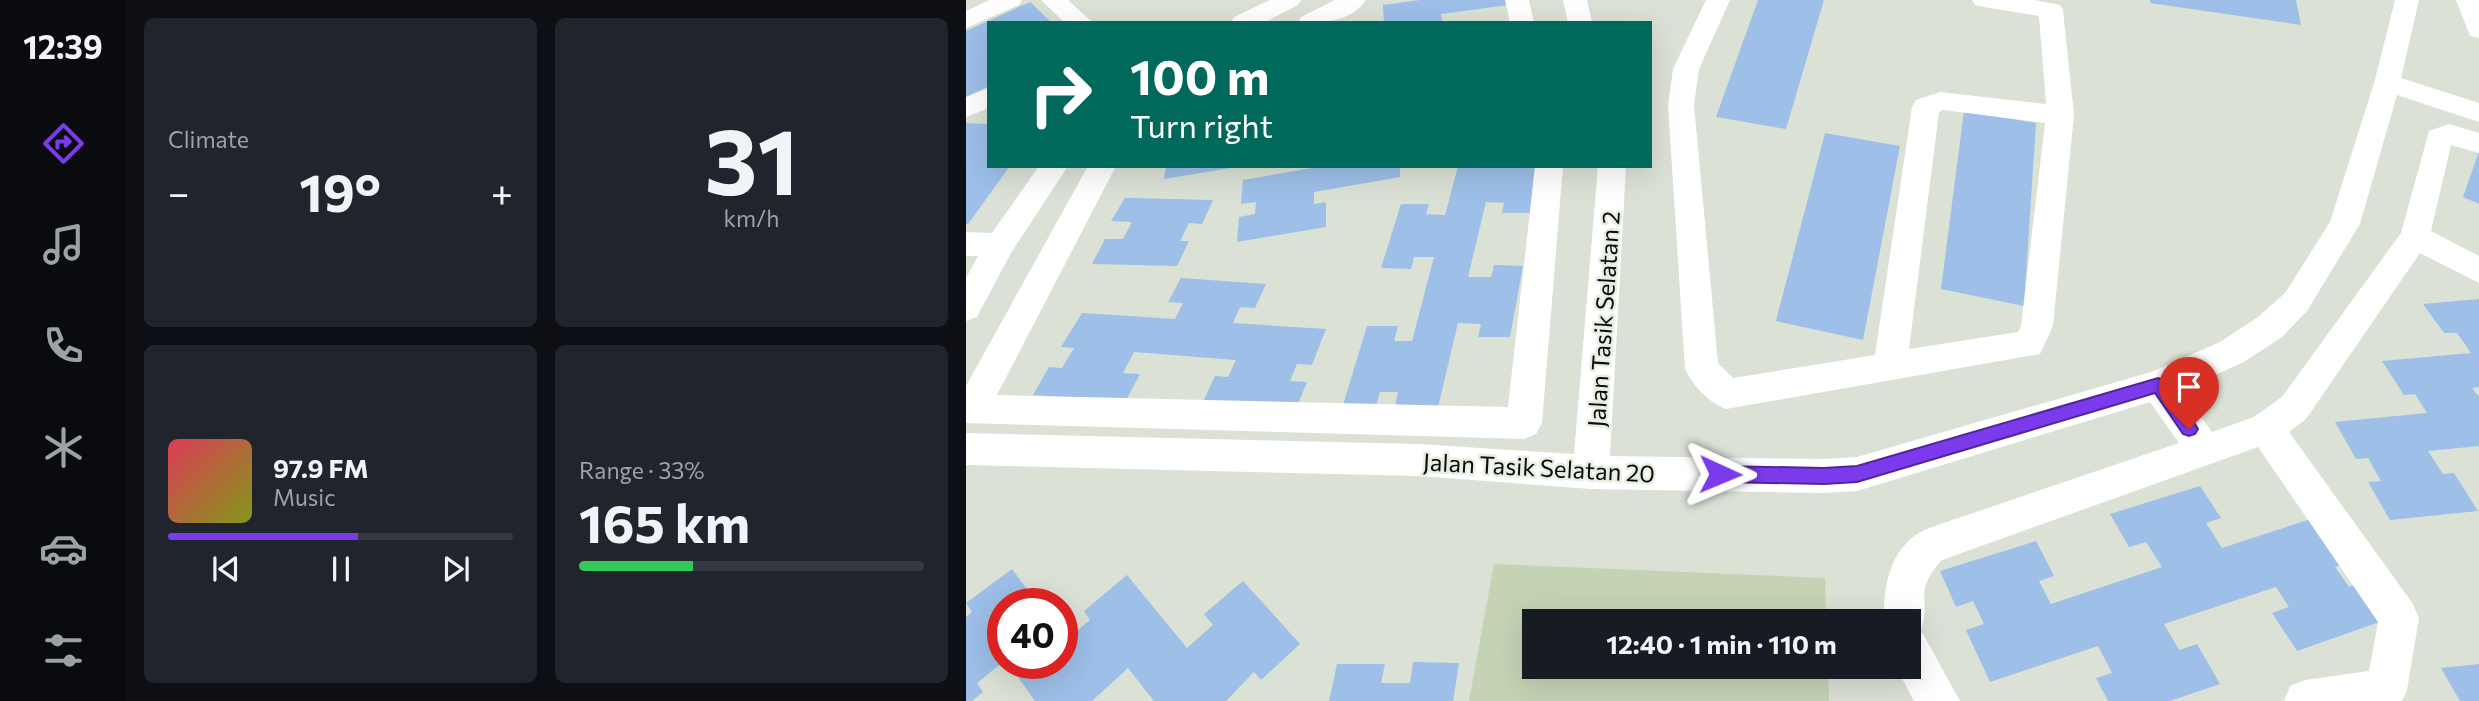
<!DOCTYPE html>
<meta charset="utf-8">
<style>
body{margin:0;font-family:Commissioner,sans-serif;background:#20242c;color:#f1f3f6;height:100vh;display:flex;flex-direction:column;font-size:26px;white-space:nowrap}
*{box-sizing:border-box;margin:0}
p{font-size:23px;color:#9ea1a6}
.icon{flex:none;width:38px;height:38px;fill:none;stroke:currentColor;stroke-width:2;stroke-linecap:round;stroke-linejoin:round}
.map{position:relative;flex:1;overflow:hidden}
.side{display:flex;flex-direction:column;gap:18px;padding:18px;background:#0d0f14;width:840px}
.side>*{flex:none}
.guide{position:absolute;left:21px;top:21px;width:665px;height:147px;border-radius:0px;box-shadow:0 7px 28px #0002;background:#00695c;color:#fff;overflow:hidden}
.speed{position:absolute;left:21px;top:588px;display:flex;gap:14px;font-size:35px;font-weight:700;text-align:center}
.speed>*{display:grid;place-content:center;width:91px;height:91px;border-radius:50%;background:#171b24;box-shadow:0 7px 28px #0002;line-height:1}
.speed .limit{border:10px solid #d22;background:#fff;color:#111}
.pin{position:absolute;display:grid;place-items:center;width:60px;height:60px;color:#fff;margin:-72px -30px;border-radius:50% 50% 50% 0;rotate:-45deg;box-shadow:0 0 7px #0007}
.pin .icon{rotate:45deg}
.me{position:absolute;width:77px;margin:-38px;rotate:91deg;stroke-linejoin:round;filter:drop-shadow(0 0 5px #0008)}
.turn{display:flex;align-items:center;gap:24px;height:147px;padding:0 28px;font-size:32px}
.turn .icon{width:91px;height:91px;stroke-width:2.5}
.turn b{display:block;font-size:49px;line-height:60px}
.big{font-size:52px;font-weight:700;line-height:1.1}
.side .card{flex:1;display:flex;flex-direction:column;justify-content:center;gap:10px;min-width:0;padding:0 24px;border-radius:10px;background:#20242c}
.side .dial{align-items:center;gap:0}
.dial b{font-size:91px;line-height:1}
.song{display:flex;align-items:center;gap:21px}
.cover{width:84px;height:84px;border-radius:10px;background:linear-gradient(135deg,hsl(350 70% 55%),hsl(70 70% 35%))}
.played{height:7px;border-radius:4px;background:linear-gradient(90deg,#7c3aed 55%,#363941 55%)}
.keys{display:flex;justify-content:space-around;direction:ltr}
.heat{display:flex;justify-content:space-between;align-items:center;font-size:38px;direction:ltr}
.charge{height:10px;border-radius:5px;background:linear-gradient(90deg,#34c759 33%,#363941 0)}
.side .tiles{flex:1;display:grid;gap:18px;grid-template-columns:repeat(2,1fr)}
.trip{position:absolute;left:556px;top:609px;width:399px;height:70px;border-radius:0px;background:#171b24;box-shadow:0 7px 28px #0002;font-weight:700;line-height:70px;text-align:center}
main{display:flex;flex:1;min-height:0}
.tab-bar{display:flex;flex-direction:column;width:126px;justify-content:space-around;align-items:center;background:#090b0e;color:#9ea1a6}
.tab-bar .icon{width:49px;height:49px}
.tab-bar .current{color:#7c3aed}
.tab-bar b{font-size:32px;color:#f1f3f6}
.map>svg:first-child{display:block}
</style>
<main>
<nav class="tab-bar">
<b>12:39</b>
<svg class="icon current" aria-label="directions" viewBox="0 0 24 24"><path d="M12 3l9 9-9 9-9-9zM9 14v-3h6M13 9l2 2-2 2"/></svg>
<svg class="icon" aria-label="music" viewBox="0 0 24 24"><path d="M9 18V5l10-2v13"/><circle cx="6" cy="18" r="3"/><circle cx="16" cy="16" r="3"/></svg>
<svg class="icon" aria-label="phone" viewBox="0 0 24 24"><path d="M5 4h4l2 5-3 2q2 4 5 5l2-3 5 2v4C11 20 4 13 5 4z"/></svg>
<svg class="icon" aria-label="climate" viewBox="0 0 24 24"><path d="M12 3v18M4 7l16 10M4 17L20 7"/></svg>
<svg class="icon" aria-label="car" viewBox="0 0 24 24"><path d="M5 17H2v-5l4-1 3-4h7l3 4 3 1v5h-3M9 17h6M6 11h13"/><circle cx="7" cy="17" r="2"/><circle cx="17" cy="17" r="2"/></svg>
<svg class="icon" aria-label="filters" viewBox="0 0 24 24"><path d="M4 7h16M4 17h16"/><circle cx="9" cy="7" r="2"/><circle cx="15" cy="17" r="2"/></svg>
</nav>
<section class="side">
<div class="tiles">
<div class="card"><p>Climate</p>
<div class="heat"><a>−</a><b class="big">19°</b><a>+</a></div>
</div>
<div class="card dial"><b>31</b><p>km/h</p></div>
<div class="card">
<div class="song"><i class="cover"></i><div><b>97.9 FM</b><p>Music</p></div></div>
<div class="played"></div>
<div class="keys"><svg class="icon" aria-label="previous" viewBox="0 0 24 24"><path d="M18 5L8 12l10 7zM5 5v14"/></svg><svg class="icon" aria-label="pause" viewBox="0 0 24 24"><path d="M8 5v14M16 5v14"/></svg><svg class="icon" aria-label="next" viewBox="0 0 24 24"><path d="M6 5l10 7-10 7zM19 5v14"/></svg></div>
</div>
<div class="card"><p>Range · 33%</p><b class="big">165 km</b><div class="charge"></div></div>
</div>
</section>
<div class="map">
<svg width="1513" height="701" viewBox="0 0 1513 701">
<rect width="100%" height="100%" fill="#dbe1d5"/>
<!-- green -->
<polygon fill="#c3d3b4" points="528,564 859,578 860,621 569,621 569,667 862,667 863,701 503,701"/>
<!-- building -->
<g fill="#9dbfe8">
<polygon points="454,0 541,0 542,5 475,14 476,23 418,23 417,5"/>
<polygon points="792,0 858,0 820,129 750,117"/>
<polygon points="1184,0 1330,0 1335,25 1184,3"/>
<polygon points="64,2 86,23 23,23 23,86 0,97 0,31"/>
<polygon points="998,111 1070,123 1058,306 975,289"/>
<polygon points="0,123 23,124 23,166 44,166 2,224 0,224"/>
<polygon points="859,133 934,146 897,340 810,321"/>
<polygon points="1513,151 1513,204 1497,197"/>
<polygon points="200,166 265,166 265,168 198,179"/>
<polygon points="357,166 434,166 434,177 348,192 348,204 360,202 360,227 271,242 273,217 289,214 290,202 275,204 277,180"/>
<polygon points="492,166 573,166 564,213 536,213 538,203 520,202 502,277 525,277 528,265 557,266 544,337 512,337 515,324 492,323 472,407 429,406 432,392 414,392 410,406 377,405 401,326 432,326 428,341 446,341 468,257 448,257 445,269 415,268 435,204 463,204 460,214 479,215"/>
<polygon points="159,198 166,198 247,200 236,224 223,223 214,241 223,241 211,266 126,264 139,239 157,239 166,222 145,221"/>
<polygon points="215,278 300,284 289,308 274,307 267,323 360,329 346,365 331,364 324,381 341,382 329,411 236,404 249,376 262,377 270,360 168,352 157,373 174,374 159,402 67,395 83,367 96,368 108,348 95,347 116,313 209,319 217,303 202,302"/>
<polygon points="1513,299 1513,387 1506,388 1513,397 1513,446 1462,451 1477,474 1488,473 1512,511 1424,520 1402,482 1415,481 1402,458 1390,459 1369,422 1461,413 1449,394 1438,395 1416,361 1505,353 1491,333 1478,333 1457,304"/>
<polygon points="1234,486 1255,518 1240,523 1256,548 1351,517 1384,562 1369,567 1383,587 1398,582 1425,618 1331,651 1306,613 1323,607 1310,587 1198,624 1213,650 1231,644 1254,684 1204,701 1142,701 1130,678 1146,673 1132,646 1024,682 1000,630 1018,624 1007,601 990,607 974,571 1070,541 1088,576 1073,581 1085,604 1196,567 1180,542 1163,547 1144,514"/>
<polygon points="46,569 72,604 37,604 37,662 11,683 17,692 6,701 0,701 0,617 6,612 0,603"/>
<polygon points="161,575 221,648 247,625 238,614 277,581 334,644 295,680 288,672 260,701 188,701 162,668 126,701 69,701 42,663 96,663 96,635 100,640 124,620 118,611"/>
<polygon points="447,662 493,663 487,701 363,701 371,664 419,664 415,683 444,683"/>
<polygon points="1513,664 1513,701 1494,701 1475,668"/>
</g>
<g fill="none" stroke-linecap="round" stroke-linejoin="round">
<!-- minor -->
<g fill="#fff" fill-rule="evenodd">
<polygon points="24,0 56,0 53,5 0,28 0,11"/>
<polygon points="75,0 102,0 127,23 99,23"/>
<polygon points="304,0 335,0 332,5 297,23 265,23 268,17"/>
<path d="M369 0H400C386 22 355 23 332 23L335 17Z"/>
<polygon points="539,0 563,0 568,23 544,23"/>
<polygon points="597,0 621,0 626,23 602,23"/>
<path d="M740 0H764L733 69 728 105 752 363 767 378 909 355 946 107 950 100 974 92 1080 104 1073 16 1018 7 1009 5 1006 0H1069L1094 5 1097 10 1108 115 1087 326 1074 354 760 409C742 402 727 386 719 369L702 105 707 69ZM977 110 1079 123 1055 326 1052 332 943 349 973 112Z"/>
<path d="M1429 0H1453L1435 78 1513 103V122L1431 95 1394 224 1341 311 1316 337 1278 362 1215 390 1246 432 1288 417 1316 397 1435 233 1463 131 1483 124 1513 133V153L1485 145 1465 231 1513 256V283L1454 253 1340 419 1323 432 1447 604 1453 618 1441 690 1436 701H1318L1324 686 1339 680 1403 671 1412 622 1292 447 976 560C945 594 967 600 954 632L957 634 994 701H948L930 667H943V621H918C917 584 925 543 963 528L1213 443 1184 402 891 491 858 493 625 489 453 476 0 465V433L453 444 608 454 632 166H660L644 456 858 459 891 457 1185 372 1254 342 1292 317 1319 293 1364 222 1408 83Z"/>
<polygon points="1490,0 1513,0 1513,38 1504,36"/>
<polygon points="23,88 23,108 0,117 0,97"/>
<polygon points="73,166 102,166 45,253 11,317 0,321 0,278 12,256 0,256 0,232 26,233"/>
<polygon points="122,166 150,166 31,395 542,407 569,166 597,166 576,423 570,434 558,439 0,423 0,386"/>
</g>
</g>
<!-- route -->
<polygon fill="#7c3aed" stroke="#51269a" stroke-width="2" points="1192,378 1198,380 1229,424 1232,429 1229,434 1223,436 1217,434 1189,393 891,482 858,484 754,482 748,480 745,474 748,469 754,466 858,468 891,466"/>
<g text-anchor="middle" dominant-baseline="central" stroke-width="5" stroke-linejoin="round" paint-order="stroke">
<!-- street labels -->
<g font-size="24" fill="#0b0d09" stroke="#e8eee2">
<text transform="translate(637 319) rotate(-86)">Jalan Tasik Selatan 2</text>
<text transform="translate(573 467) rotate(3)">Jalan Tasik Selatan 20</text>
</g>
</g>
</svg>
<div class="speed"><div class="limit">40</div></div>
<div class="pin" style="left:1223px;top:429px;background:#d93025"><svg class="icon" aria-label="arrive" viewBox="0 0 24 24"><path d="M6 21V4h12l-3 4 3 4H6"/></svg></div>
<svg class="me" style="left:754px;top:474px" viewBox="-20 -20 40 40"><path d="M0-17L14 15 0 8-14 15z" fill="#7c3aed" stroke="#fff" stroke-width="4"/></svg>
<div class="trip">12:40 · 1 min · 110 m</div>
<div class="guide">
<div class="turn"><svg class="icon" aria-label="right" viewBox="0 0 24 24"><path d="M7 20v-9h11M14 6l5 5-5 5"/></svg><div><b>100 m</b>Turn right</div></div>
</div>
</div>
</main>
